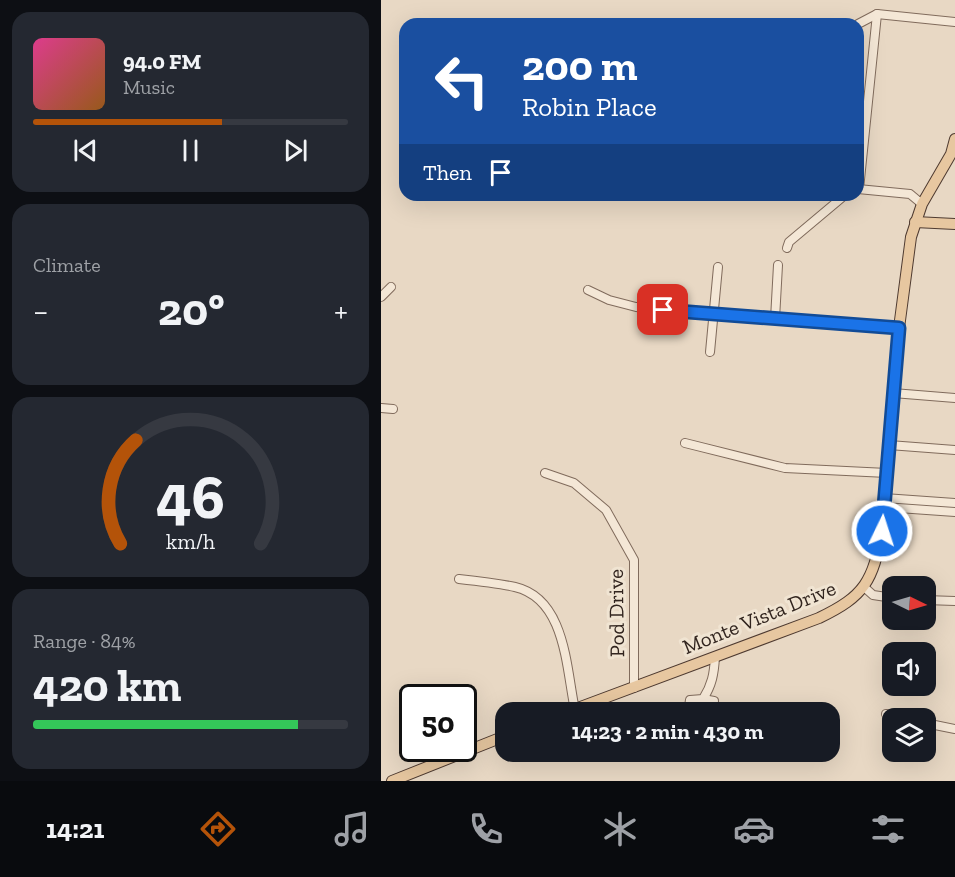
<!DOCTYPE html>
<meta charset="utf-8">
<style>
body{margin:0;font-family:"Zilla Slab",serif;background:#242831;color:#f1f3f6;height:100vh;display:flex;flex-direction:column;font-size:22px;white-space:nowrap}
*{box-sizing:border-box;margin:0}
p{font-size:20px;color:#9ea1a6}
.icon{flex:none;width:33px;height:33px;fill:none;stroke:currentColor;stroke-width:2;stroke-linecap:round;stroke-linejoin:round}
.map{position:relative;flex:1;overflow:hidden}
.panel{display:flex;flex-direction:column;gap:12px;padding:12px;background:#0d0f14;width:381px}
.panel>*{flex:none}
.guide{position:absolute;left:18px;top:18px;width:465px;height:183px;border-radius:18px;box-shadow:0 6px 24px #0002;background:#1a4fa0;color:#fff;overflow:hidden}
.needle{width:39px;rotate:95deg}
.controls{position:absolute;left:501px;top:576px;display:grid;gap:12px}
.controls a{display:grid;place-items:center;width:54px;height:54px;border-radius:12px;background:#171b24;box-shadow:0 6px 24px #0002;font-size:30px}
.speed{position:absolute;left:18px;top:684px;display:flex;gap:12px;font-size:30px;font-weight:700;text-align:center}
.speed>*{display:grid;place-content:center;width:78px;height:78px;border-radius:50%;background:#171b24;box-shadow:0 6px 24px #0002;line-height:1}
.speed .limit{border:3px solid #111;border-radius:9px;background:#fff;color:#111}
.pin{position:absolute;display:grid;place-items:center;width:51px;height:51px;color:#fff;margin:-26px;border-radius:12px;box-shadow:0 3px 9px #0006}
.me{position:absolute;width:66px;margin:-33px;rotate:4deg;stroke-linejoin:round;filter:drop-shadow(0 0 4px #0008)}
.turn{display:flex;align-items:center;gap:21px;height:126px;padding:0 24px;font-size:27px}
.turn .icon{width:78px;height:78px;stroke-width:2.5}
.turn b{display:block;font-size:42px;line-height:51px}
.then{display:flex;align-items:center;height:57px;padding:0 24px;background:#0003;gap:12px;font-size:22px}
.big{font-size:45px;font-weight:700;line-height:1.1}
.panel .widget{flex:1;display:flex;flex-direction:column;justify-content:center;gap:9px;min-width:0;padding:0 21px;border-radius:18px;background:#242831}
.panel .dial{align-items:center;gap:0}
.dial svg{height:156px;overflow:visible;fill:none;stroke:#363941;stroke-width:7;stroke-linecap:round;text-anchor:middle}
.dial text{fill:#f1f3f6;stroke:none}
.song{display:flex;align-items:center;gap:18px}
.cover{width:72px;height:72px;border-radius:9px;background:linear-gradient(135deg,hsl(330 70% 55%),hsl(30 70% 35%))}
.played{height:6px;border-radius:3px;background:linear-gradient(90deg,#b45309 60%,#363941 60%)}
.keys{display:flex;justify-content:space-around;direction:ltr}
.heat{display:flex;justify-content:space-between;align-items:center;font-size:33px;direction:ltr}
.charge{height:9px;border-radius:4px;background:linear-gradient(90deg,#34c759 84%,#363941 0)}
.trip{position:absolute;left:114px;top:702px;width:345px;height:60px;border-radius:18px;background:#171b24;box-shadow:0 6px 24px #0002;font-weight:700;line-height:60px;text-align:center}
.dock{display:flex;height:96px;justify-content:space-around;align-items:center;background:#090b0e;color:#9ea1a6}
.dock .icon{width:42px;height:42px}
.dock .selected{color:#b45309}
.dock b{font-size:27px;color:#f1f3f6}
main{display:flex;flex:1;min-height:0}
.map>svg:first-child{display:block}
</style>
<main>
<section class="panel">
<div class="widget">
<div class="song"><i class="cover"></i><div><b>94.0 FM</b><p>Music</p></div></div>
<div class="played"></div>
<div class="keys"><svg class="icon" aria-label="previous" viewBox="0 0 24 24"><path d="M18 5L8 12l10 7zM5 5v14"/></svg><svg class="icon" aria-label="pause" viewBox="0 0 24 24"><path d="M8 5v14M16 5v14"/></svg><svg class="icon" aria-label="next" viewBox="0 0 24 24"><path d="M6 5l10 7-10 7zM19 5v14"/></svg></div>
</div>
<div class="widget"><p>Climate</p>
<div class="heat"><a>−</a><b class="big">20°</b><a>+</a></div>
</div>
<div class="widget dial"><svg viewBox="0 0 100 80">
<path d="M14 69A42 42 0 1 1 86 69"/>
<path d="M14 69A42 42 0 0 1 22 16" stroke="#b45309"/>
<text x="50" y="56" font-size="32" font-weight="700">46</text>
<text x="50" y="72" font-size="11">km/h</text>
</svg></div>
<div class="widget"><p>Range · 84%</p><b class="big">420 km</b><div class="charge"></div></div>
</section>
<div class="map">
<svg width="574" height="781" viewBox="0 0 574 781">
<rect width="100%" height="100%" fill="#e8d8c4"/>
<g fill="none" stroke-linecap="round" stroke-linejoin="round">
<!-- minor casing -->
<g stroke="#806b5c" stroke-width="10">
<g id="minor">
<polyline points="477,24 496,14 574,22"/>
<polyline points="477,189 529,194 541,204"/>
<polyline points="478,189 496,14"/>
<polyline points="406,248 408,242 464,195"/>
<polyline points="207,290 228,300 255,307 518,328"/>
<polyline points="0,297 10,287"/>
<polyline points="394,319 397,265"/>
<polyline points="329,352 337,267"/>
<polyline points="512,393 574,398"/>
<polyline points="0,408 12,409"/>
<polyline points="304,443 404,468 506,473"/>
<polyline points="508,445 574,450"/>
<polyline points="164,473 193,483 225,510 253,560 253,688"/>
<polyline points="503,498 574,503"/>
<polyline points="503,507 574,512"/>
<path d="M78 579C97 581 116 583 134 587 185 599 185 668 194 710"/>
<polyline points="483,587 492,595 512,598"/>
<polyline points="544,600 574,601"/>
<polyline points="322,699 333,701 332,712"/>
<path d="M307 712 309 700 322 699C331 685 333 674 334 657"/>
<polyline points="505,714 525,718"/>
<polyline points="544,723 574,729"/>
</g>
</g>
<!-- major casing -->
<g stroke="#4e3a30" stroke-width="12">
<g id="major">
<polyline points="534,222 574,224"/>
<path d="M186 712 438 618C484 596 492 581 501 531L518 328 530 237 541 204 570 154 574 139"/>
<polyline points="11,781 124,736"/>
</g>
</g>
<!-- minor -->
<use href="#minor" stroke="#f4e7d6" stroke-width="8"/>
<!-- major -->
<use href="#major" stroke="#e7c7a0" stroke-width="10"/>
</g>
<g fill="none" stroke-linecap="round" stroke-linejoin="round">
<!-- route casing -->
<g stroke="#114b97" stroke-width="15">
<polyline id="route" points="282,310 518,328 501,531"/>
</g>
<!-- route -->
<use href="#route" stroke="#1a73e8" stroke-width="10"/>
</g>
<g text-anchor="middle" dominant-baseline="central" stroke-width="6" stroke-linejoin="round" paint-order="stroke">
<!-- street labels -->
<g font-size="21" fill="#32251f" stroke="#f0e4d2">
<text transform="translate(235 613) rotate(-91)">Pod Drive</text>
<text transform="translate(378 617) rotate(-22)">Monte Vista Drive</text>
</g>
</g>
</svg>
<div class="controls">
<a><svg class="needle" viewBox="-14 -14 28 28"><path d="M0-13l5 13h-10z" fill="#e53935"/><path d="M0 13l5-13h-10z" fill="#9ea1a6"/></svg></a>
<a><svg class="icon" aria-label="sound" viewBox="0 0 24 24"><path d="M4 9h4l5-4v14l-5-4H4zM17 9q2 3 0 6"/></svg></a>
<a><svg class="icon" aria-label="layers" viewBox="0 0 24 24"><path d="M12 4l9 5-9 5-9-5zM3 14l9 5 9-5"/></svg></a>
</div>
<div class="speed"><div class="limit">50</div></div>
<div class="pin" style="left:282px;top:310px;background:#d93025"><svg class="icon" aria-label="arrive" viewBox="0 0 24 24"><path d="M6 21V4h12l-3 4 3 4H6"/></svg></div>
<svg class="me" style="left:501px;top:531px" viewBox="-20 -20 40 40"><circle r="17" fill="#1a73e8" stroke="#fff" stroke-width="3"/><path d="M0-11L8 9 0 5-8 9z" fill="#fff"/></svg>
<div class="trip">14:23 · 2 min · 430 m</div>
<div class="guide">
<div class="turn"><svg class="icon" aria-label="left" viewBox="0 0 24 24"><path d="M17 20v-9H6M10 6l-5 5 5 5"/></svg><div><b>200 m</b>Robin Place</div></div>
<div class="then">Then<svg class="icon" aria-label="arrive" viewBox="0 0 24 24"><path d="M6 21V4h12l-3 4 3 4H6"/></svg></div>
</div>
</div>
</main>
<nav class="dock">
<b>14:21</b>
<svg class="icon selected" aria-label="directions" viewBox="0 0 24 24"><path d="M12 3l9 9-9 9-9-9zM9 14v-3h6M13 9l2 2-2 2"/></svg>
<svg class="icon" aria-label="music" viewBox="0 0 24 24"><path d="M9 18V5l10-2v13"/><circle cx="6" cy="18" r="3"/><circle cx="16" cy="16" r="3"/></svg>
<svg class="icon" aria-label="phone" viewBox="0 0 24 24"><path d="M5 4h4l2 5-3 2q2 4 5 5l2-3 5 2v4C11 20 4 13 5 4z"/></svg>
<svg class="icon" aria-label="climate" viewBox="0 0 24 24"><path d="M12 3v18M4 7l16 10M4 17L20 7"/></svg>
<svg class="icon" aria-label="car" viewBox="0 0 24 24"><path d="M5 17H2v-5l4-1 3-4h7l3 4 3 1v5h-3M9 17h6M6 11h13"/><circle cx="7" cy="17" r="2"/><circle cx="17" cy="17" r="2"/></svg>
<svg class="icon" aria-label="filters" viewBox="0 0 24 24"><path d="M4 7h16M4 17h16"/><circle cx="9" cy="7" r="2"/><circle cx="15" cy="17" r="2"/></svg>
</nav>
